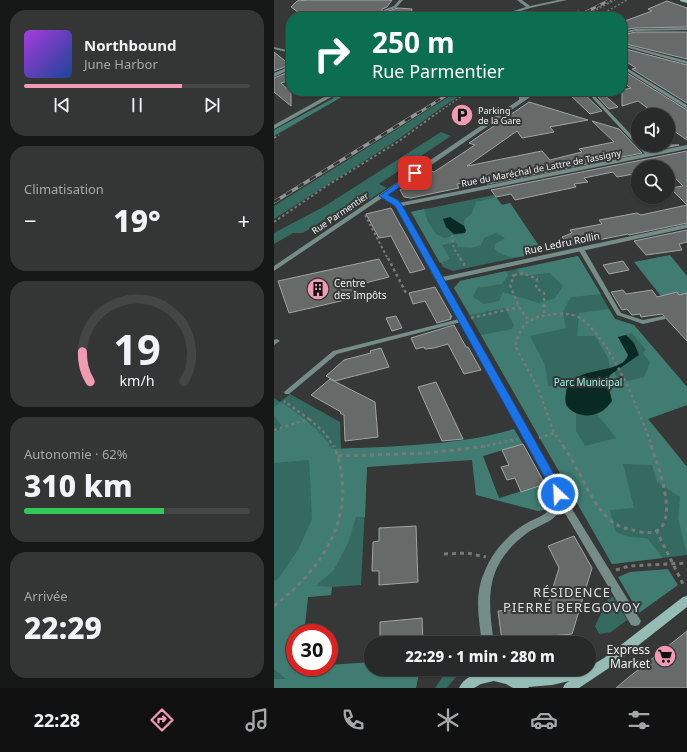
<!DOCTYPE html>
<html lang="fr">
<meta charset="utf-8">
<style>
body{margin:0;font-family:"Noto Sans",sans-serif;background:#343635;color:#f1f3f6;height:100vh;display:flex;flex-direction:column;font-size:15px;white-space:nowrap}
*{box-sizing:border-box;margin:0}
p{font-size:13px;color:#a5a7a8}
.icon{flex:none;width:22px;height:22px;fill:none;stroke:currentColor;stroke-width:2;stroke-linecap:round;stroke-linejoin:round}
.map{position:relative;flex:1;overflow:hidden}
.side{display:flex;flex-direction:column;gap:10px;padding:10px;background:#161717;width:274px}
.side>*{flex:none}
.banner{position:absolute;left:12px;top:12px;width:341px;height:84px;border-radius:16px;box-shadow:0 1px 3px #0004,0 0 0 1px #444646;background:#0b6e4f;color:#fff;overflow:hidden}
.fabs{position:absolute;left:357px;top:108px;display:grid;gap:8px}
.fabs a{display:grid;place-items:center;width:44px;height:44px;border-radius:50%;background:#282a29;box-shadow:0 1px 3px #0004,0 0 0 1px #444646;font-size:20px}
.speed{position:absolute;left:12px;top:624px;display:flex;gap:8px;font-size:20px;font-weight:700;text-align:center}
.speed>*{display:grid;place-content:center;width:52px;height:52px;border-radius:50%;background:#282a29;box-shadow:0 1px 3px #0004,0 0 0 1px #444646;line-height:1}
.speed .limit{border:6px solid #d22;background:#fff;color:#111}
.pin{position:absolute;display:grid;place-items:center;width:34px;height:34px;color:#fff;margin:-17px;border-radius:8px;box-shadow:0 2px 6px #0006}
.me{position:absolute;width:44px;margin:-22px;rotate:335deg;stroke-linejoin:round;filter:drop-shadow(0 0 3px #0008)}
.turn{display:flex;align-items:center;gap:14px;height:84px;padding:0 20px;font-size:18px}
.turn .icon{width:52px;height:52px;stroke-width:2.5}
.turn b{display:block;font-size:28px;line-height:34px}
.big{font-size:30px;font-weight:800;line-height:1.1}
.side .card{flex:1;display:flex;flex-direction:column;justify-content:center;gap:6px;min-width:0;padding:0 14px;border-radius:16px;background:#343635}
.side .dial{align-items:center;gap:0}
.dial svg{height:104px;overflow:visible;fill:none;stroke:#444646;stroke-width:7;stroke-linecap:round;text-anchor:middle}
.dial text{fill:#f1f3f6;stroke:none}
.song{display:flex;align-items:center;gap:12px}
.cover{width:48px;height:48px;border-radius:6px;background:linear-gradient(135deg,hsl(280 70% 55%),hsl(220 70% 35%))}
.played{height:4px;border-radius:2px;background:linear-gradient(90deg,#f09ab4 70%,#444646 70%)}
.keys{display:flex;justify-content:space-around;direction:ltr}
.heat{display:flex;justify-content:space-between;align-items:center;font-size:22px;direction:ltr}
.charge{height:6px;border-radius:3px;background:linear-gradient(90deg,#34c759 62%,#444646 0)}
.trip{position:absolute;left:90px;top:636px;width:232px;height:40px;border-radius:20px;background:#282a29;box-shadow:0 1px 3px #0004,0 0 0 1px #444646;font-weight:800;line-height:40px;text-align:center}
.tab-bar{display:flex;height:64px;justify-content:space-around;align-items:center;background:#101110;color:#a5a7a8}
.tab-bar .icon{width:28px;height:28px}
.tab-bar .selected{color:#f09ab4}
.tab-bar b{font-size:18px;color:#f1f3f6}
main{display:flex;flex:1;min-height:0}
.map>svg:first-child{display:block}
</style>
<main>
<section class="side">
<div class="card">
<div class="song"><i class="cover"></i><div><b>Northbound</b><p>June Harbor</p></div></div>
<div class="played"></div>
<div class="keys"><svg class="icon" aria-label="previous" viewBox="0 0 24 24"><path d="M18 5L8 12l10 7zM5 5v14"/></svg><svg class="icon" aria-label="pause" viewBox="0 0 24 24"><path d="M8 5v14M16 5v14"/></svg><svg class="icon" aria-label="next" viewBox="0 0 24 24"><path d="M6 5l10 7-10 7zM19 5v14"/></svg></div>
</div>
<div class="card"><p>Climatisation</p>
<div class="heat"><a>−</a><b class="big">19°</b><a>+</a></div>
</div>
<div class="card dial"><svg viewBox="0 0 100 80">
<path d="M14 69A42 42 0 1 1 86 69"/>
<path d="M14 69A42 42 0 0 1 8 46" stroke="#f09ab4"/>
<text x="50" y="56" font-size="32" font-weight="700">19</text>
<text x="50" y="72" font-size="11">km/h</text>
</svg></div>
<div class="card"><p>Autonomie · 62%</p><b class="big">310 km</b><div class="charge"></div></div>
<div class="card"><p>Arrivée</p><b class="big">22:29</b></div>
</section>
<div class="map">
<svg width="413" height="688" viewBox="0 0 413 688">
<rect width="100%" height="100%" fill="#353837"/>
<!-- green -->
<g fill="#346a60">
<polygon points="184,91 193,91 167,108 126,138 0,219 0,206"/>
<polygon points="167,132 177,136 105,184 113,188 68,218 59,214 29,233 19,233 0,244 0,233 51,206"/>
<polygon points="220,195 228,205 236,203 269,252 179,271 169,267 137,212"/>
<polygon points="304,256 341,319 360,325 413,387 413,405 374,419 413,467 413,555 338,564 180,288 186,281"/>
<polygon points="16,394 66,422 67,449 94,448 87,585 58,587 57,595 34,597 30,633 21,633 21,667 54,667 0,688 0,398 6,402"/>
<polygon points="335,597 339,597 353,620 337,632 325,634 321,626"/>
<polygon points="174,669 192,669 181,678 173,688 161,688"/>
</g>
<!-- forest -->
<g fill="#407c71">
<polygon points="49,91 78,91 0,136 0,130 60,98 50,94"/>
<path d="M222 197 228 205 236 203 269 252C249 256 238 263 220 249L221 244 231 238 222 233 210 238 207 245 197 248 184 247 182 242 168 245 176 259 166 263 137 212 150 209 154 222 162 234 170 238 191 233 190 220 198 213 202 202Z"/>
<polygon points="396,255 413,276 413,329 360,262"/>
<path d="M304 256 327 294 297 297 289 312 292 328 256 336 271 365 274 386H292C291 401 291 404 302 413V431L311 446 342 438 323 414 330 410 338 401 333 380 340 371 345 383 370 377 376 363 369 353 372 350 358 333 344 337 354 355 349 362 336 368 334 358 321 336H303L305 313 335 309 341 319 360 325 413 387V405L374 419 413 467V555L404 518 406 497 383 482 378 465 349 464 360 508 336 510 342 532 355 537 373 538 389 558 338 564 207 335 238 329 240 325 231 308 196 315 180 288 186 281 232 271 234 276 228 284 203 288 199 297 210 304 225 301 229 292 265 303 281 298 289 286 276 273 246 276 243 269Z"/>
<path d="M7 402C27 416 45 428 58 449 118 446 182 446 240 429L249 444 209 456 225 498 271 484C276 494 277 500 271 510L264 511 202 495 198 460 93 467 91 517H82L74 543 60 570 42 586 58 587 57 595 34 597 30 633H21V667H55V665L97 662V669H146L142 688H0V679H12L0 669V581L4 579 24 550 38 519 35 460 0 463V432L10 428 0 416V407Z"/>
<polygon points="394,569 404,585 365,613 344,577 356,572"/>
</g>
<!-- water -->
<g fill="#092924">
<polygon points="176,217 190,226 192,230 191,233 180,234 172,227 169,219"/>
<path d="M352 335 360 343 365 355 336 375 333 380 338 401C334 406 330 411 324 413 315 418 299 415 293 406 291 403 291 397 292 394 295 363 348 377 354 355L344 337Z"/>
</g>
<!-- building -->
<g fill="#666a69" stroke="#a0a4a3">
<polygon points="34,0 118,0 113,7 108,9 108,11 111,12 124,8 138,9 137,17 100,17 56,13 52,17 19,17 24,12 17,7 23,1"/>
<polygon points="393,1 413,8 413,27 362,28 348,30 348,22 378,11 374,9"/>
<polygon points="362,32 413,32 413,59 348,43 348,35"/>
<polygon points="348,48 413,65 413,103 358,69 362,68 348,59"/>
<polygon points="0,52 16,65 0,71"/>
<polygon points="17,71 17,80 7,83 17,92 17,106 0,92 0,78"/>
<polygon points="350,71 413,110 413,140 394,127 401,125 394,120 394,115 388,115 380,109 376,110 364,101 348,106 348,90 357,88 348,82 348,72"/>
<polygon points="292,91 307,91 328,111 316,114"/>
<polygon points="329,94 344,107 335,109 322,95"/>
<polygon points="255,102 314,120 276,127 280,132 248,138 243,131 193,166 268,151 276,160 308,152 305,149 340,142 318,121 345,129 368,153 213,184 209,179 183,184 185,188 137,198 130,197 126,190 155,170 160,172 201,145 195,143"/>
<polygon points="369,145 405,145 376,151"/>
<polygon points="413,151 413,223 355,235 354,234 295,246 288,237 298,233 296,230 328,224 325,220 363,213 367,215 413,205 396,188 409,186 394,171 394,167 364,167 364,170 358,172 360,174 343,177 339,172 310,178 314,182 300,184 302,187 241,200 237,194 222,197 217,190"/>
<polygon points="117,208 123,219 151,269 136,273 117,236 105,238 92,214"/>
<polygon points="413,230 413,242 405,244 408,250 372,255 360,241"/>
<polygon points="105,259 115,277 79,286 84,297 15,313 4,281"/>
<polygon points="349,261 355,270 335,274 329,265"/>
<polygon points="161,287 178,317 176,317 177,319 163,323 151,301 139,304 135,293"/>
<polygon points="349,290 352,294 378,290 383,297 403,292 405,295 413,293 413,341 388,314 367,317 366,314 358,315 353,309 348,310 337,292"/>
<polygon points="122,316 128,328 118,331 112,318"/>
<polygon points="180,325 192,347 194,347 207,370 190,374 174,344 160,348 151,349 150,347 142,349 137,338"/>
<polygon points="107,348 115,367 61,381 52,376 70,360 97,353 96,351"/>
<polygon points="56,379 101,402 104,437 71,441 70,415 66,413 67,412 37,395"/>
<polygon points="162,382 189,439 168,441 144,387"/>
<polygon points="249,444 271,484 247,492 241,478 233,480 227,467 235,465 228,450"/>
<polygon points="142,526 144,582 105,585 105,571 98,571 99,542 105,541 105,528"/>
<polygon points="300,536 318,568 298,634 228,641 224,611 273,607 285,568 274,546"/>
<polygon points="148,618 149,643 106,643 106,622"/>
<polygon points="413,631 413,688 342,688 355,677"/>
</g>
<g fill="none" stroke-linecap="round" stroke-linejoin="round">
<!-- path-far3 -->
<g stroke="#777a79" stroke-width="1.5" stroke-dasharray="2 2" stroke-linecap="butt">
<polyline points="293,17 305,11"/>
<polyline points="308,17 341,0"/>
<polyline points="323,17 353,0"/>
<polyline points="162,95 169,91"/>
<polyline points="71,96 82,91"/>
<polyline points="162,114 195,91"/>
</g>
<!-- path-far2 -->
<g stroke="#777a79" stroke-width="2" stroke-dasharray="2.5 2.5" stroke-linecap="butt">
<polyline points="0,138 5,135"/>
<polyline points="91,215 114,259"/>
<polyline points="0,222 51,187 125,141 163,113"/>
<polyline points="178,235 180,249 187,259"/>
</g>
<!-- path-far1 -->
<g stroke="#777a79" stroke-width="2.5" stroke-dasharray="3 3" stroke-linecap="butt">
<polyline points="114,258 132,293"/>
<polyline points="186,258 191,266"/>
<polyline points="239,274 240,277 236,285 245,307 255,321"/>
<polyline points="240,275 249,273 263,279 262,288 270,293 270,315"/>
<polyline points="197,318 245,307"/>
<polyline points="35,419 49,431 60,447"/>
<polyline points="0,430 35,419 10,401"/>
<polyline points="265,438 280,433"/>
<polyline points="207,447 244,439"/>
<path d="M290 447 280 433 264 388 241 346C247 326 251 319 273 315 283 314 296 312 306 318 338 340 365 411 378 447"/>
</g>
<!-- path -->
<g stroke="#777a79" stroke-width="3" stroke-dasharray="4 4" stroke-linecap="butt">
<path d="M289 446C306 469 315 501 336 520 345 528 355 529 367 532 413 540 384 466 377 446"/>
<polyline points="64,456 154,453 212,446"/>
<polyline points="382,530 409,584"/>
<polyline points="170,554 193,553 212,557"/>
<polyline points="342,570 355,566 413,563"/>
<path d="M0 606C51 567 86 511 60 446"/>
</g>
<!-- lane -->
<g fill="#748d87" fill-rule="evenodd">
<polygon points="125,0 129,0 122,8 111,11 109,10 120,6"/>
<polygon points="250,91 254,91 249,96 247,103 245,103 245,96"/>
<polygon points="312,91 316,91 364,142 364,145 367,145 377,154 377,156 373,156 350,132"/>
<polygon points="307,247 310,249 347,313 369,320 389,316 391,317 392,318 391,319 369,324 343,315 304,249"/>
<polygon points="189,318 191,319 192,320 191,321 63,354 15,394 11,394 10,392 59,351"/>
<polygon points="3,339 6,341 0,345 0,340"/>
</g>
<!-- street -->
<g fill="#748d87" fill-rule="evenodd">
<polygon points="243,0 248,0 256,6 284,0 293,0 256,8 228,17 221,17 252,7"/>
<polygon points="413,28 413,30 362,31 348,34 348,32 362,29"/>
<polygon points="348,44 413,61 413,64 348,46"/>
<polygon points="0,47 17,51 17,53 0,49"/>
<polygon points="348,65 413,105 413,109 348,68"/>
<polygon points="17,66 17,69 0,77 0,73"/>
<polygon points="61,91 68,91 0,129 0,125"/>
<path d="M258 91H265L112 196 125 203 413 145V149L128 206 168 277 413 224V228L170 281 284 484 288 493 289 503 298 509 367 621 365 625 361 626 357 625 292 515 286 511C278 523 264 525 253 533 211 565 213 596 220 643H208C205 620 200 596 210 573 218 552 234 534 253 523 261 518 271 516 277 508 281 502 279 494 277 488L121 206 108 198 0 271V266Z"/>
</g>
<!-- secondary -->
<g fill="#96bdb5" fill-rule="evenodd">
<polygon points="406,0 413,0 413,3 406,1"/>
<path d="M413 596V607L338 666 305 688H289L291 684 295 681 278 685 254 687 255 688H239L232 684 220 681 207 684 200 688H185C189 678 203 672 213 670 221 669 228 671 235 673 238 674 240 676 243 676 268 677 291 669 315 669V665L320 664 330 658 409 597Z"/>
</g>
<!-- rail-far1 casing -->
<g stroke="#929494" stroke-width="3">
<g id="rail-far1">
<polyline points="302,17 336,0"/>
<polyline points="143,114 179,91"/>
</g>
</g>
<!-- rail casing -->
<g stroke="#929494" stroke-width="3.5">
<polyline id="rail" points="0,202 144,113"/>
</g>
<!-- rail-far1 -->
<use href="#rail-far1" stroke="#353837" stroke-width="2" stroke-dasharray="5.5" stroke-linecap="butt"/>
<!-- rail -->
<use href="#rail" stroke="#353837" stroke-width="2.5" stroke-dasharray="7" stroke-linecap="butt"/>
</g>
<!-- route -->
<polygon fill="#1a73e8" stroke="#114b97" points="141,171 145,173 144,175 114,195 124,200 128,205 285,483 289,494 288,497 280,497 276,487 121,206 105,196"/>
<!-- icons -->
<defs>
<g id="parking-disc" transform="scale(1.15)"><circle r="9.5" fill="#f09ab4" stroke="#353837"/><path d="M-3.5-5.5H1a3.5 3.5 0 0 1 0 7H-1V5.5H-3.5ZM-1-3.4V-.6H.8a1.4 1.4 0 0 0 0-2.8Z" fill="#111"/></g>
<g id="building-disc" transform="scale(1.15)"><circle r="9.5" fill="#f09ab4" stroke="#353837"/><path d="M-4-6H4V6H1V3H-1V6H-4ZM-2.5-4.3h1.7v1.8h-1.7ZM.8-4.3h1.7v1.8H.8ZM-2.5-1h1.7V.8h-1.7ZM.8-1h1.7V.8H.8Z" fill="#111"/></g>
<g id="supermarket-disc" transform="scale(1.15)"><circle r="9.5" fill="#f09ab4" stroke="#353837"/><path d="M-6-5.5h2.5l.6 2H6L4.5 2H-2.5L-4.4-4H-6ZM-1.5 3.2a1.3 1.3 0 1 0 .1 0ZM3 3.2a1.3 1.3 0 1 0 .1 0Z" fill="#111"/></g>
</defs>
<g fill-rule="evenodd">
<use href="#parking-disc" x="188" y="115"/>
<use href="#building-disc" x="44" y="289"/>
<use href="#supermarket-disc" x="391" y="656"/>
</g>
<g text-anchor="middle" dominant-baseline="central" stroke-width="4" stroke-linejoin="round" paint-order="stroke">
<!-- far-poi labels -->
<g font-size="9" fill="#f0f2f2" stroke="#353837" text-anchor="start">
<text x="204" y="110">Parking<tspan x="204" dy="10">de la Gare</tspan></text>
</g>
<!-- far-street labels -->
<g font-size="9" fill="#f0f2f2" stroke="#353837">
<text transform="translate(267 168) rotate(-11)">Rue du Maréchal de Lattre de Tassigny</text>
<text transform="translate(66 213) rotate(-34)">Rue Parmentier</text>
</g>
<!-- street labels -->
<g font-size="10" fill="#f0f2f2" stroke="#353837">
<text transform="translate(288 243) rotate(-12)">Rue Ledru Rollin</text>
</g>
<!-- poi labels -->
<g font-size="10" fill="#f0f2f2" stroke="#353837" text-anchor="start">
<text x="60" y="283">Centre<tspan x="60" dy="12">des Impôts</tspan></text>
</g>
<!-- park labels -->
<g font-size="10" fill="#96f5e3" stroke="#353837">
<text x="314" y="382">Parc Municipal</text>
</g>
<!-- near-poi labels -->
<g font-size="12" fill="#f0f2f2" stroke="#353837" text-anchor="end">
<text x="376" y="649">Express<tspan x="376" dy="14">Market</tspan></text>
</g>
<!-- near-neighbourhood labels -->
<g font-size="13" letter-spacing="1" fill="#dde1e0" stroke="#353837">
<text x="298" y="592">RÉSIDENCE<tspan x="298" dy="15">PIERRE BEREGOVOY</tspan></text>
</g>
</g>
</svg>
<div class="fabs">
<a><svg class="icon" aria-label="sound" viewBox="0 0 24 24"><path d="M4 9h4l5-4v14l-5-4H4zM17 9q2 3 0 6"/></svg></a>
<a><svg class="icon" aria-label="search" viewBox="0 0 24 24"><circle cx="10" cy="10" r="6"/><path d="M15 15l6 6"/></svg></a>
</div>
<div class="speed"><div class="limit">30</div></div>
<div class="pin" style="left:141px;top:173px;background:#d93025"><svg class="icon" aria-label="arrive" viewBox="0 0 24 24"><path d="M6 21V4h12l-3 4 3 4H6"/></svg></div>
<svg class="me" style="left:284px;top:494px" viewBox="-20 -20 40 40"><circle r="17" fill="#1a73e8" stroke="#fff" stroke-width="3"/><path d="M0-11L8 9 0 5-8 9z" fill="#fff"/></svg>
<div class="trip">22:29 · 1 min · 280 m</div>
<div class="banner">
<div class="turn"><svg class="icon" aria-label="right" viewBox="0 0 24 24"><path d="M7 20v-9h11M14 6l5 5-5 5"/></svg><div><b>250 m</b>Rue Parmentier</div></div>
</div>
</div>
</main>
<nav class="tab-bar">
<b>22:28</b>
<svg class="icon selected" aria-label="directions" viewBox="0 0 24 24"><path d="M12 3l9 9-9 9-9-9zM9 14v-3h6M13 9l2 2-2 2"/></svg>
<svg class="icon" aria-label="music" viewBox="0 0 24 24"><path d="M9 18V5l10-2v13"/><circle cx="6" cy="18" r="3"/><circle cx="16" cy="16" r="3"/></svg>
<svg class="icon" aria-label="phone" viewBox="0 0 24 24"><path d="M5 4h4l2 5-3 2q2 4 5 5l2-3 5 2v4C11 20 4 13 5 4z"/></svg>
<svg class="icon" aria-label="climate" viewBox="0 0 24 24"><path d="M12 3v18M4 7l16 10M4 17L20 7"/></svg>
<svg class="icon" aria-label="car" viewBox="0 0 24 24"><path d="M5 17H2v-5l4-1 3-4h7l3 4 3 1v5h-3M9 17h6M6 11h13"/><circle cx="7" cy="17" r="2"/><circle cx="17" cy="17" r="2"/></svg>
<svg class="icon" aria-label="filters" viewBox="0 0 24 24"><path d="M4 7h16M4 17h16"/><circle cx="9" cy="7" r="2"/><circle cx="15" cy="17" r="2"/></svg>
</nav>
